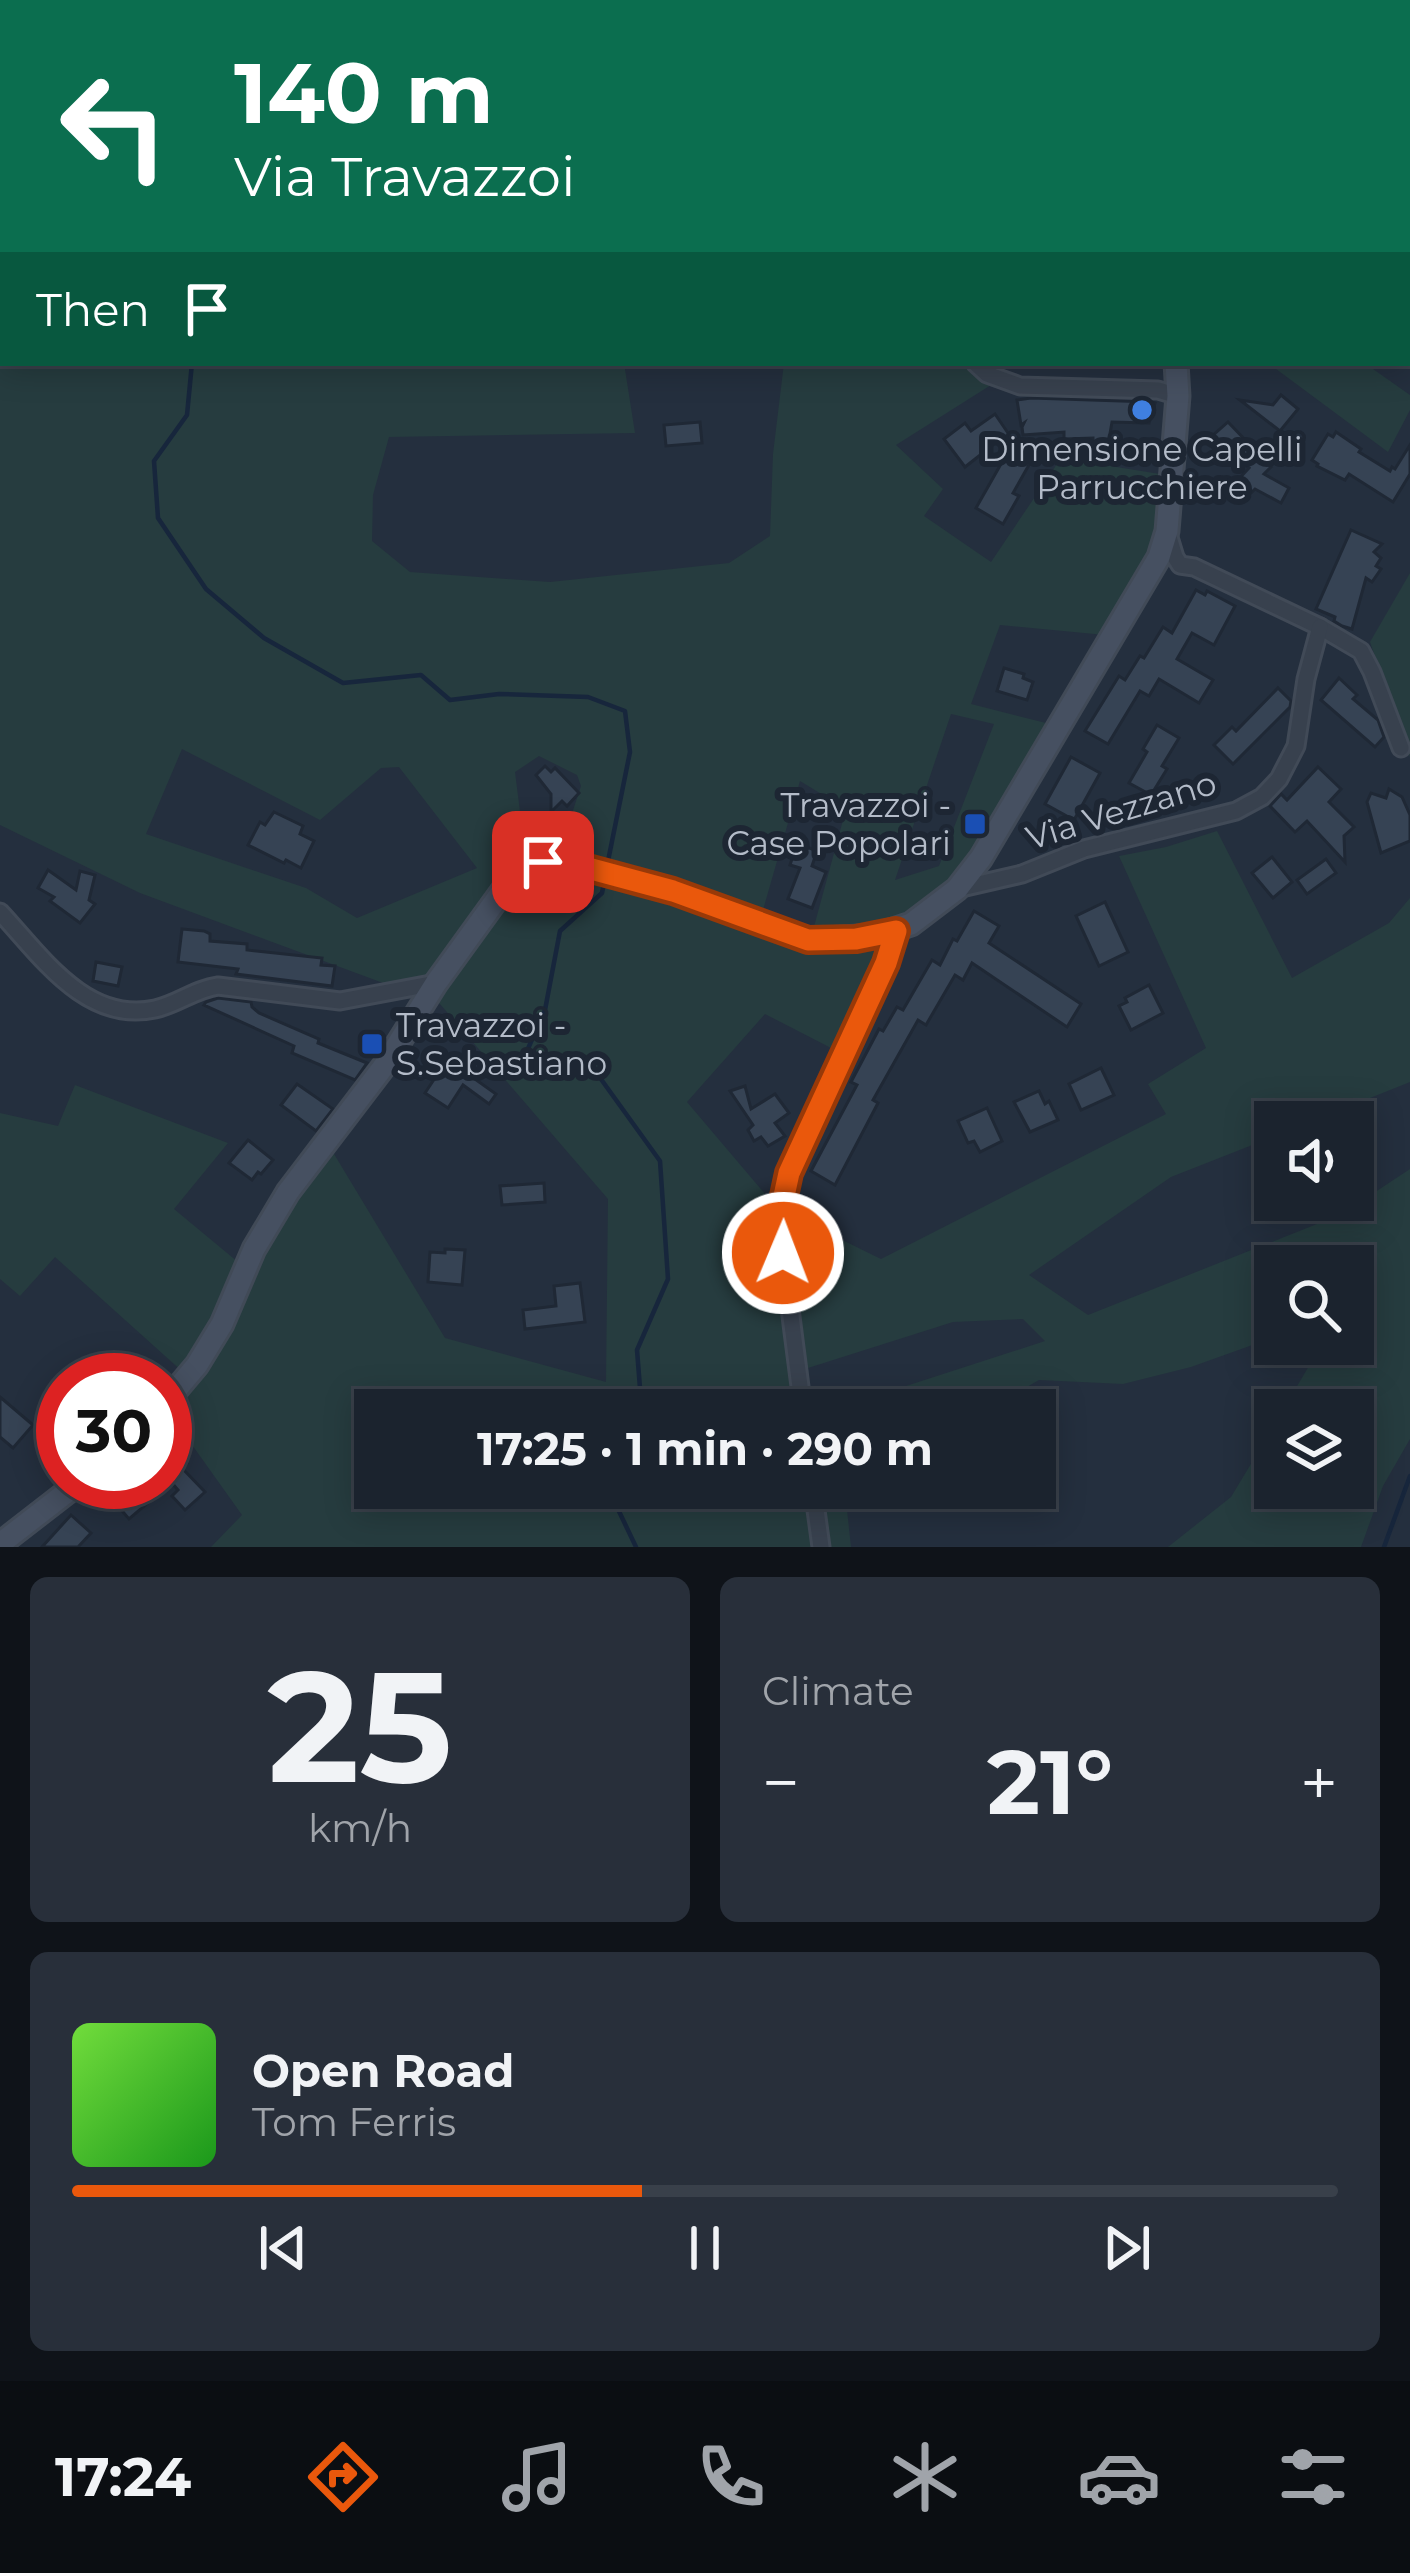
<!DOCTYPE html>
<meta charset="utf-8">
<style>
body{margin:0;font-family:Montserrat,sans-serif;background:#282f3a;color:#f1f3f6;height:100vh;display:flex;flex-direction:column;font-size:45px;white-space:nowrap}
*{box-sizing:border-box;margin:0}
p{font-size:39px;color:#a0a4aa}
.icon{flex:none;width:66px;height:66px;fill:none;stroke:currentColor;stroke-width:2;stroke-linecap:round;stroke-linejoin:round}
.map{position:relative;height:1547px;overflow:hidden}
.drawer{display:flex;flex-direction:column;gap:30px;padding:30px;background:#0f1319;flex:1}
.drawer>*{flex:none}
.hud{position:absolute;left:0px;top:0px;width:1410px;height:366px;box-shadow:0 6px 30px #0003,0 0 0 3px #39404a;background:#0b6e4f;color:#fff;overflow:hidden}
.controls{position:absolute;left:1254px;top:1101px;display:grid;gap:24px}
.controls a{display:grid;place-items:center;width:120px;height:120px;border-radius:0px;background:#1b232e;box-shadow:0 6px 30px #0003,0 0 0 3px #39404a;font-size:60px}
.speed{position:absolute;left:36px;top:1353px;display:flex;gap:24px;font-size:60px;font-weight:700;text-align:center}
.speed>*{display:grid;place-content:center;width:156px;height:156px;border-radius:50%;background:#1b232e;box-shadow:0 6px 30px #0003,0 0 0 3px #39404a;line-height:1}
.speed .limit{border:18px solid #d22;background:#fff;color:#111}
.pin{position:absolute;display:grid;place-items:center;width:102px;height:102px;color:#fff;margin:-51px;border-radius:24px;box-shadow:0 6px 18px #0006}
.me{position:absolute;width:132px;margin:-66px;rotate:1deg;stroke-linejoin:round;filter:drop-shadow(0 0 9px #0008)}
.turn{display:flex;align-items:center;gap:42px;height:252px;padding:0 36px;font-size:54px}
.turn .icon{width:156px;height:156px;stroke-width:2.5}
.turn b{display:block;font-size:84px;line-height:102px}
.then{display:flex;align-items:center;height:114px;padding:0 36px;background:#0003;gap:24px;font-size:45px}
.big{font-size:90px;font-weight:700;line-height:1.1}
.drawer .tile{flex:1;display:flex;flex-direction:column;justify-content:center;gap:18px;min-width:0;padding:0 42px;border-radius:18px;background:#282f3a}
.drawer .dial{align-items:center;gap:0}
.dial b{font-size:156px;line-height:1}
.song{display:flex;align-items:center;gap:36px}
.cover{width:144px;height:144px;border-radius:18px;background:linear-gradient(135deg,hsl(100 70% 55%),hsl(120 70% 35%))}
.played{height:12px;border-radius:6px;background:linear-gradient(90deg,#ea580c 45%,#39404a 45%)}
.keys{display:flex;justify-content:space-around;direction:ltr}
.heat{display:flex;justify-content:space-between;align-items:center;font-size:66px;direction:ltr}
.drawer .tiles{flex:1;display:grid;gap:30px;grid-template-columns:1fr 1fr}
.tile:last-child{grid-column:span 2}
.trip{position:absolute;left:354px;top:1389px;width:702px;height:120px;border-radius:0px;background:#1b232e;box-shadow:0 6px 30px #0003,0 0 0 3px #39404a;font-weight:700;line-height:120px;text-align:center}
.dock{display:flex;height:192px;justify-content:space-around;align-items:center;background:#0b0e12;color:#a0a4aa}
.dock .icon{width:84px;height:84px}
.dock .on{color:#ea580c}
.dock b{font-size:54px;color:#f1f3f6}
.map>svg:first-child{display:block}
</style>
<div class="map">
<svg width="1410" height="1547" viewBox="0 0 1410 1547">
<rect width="100%" height="100%" fill="#242f3e"/>
<!-- green -->
<g fill="#263c3f" fill-rule="evenodd">
<path d="M0 0H304L306 3H3V363H624L635 433 389 437 373 495 372 541 410 572 550 582 729 563 770 536 773 454 784 363H976L991 385 896 445 943 489 924 516 991 562 1061 458 1166 475 1156 543 1105 635 1000 625 971 704 1050 724 959 880 937 898 900 916 833 1049 765 1014 687 1102 777 1208 881 1259 1166 1114 1148 1084 1206 1048 1119 856 1166 847 1217 831 1292 978 1389 923 1410 898V1082L1310 1122H1275V1136L1171 1177 1029 1275 1088 1315 1342 1214 1410 1169V1439L1383 1486 1361 1547H1168L1231 1497 1275 1424V1488H1353V1410H1283L1316 1354 1318 1344H1353V1266H1275V1337L1191 1367 1123 1384 1039 1380 987 1410H832L1045 1341 1023 1319 953 1322 808 1368 813 1410H375V1488H850L845 1491 851 1547H211L242 1515 170 1414 194 1382 55 1257 20 1296 0 1279V1113L58 1126 75 1085 228 1143 174 1209 250 1272 257 1258 331 1149 445 1338 606 1382 608 1199 440 1004 140 893 0 825ZM951 714 994 724 939 866 895 880ZM182 749 320 820 381 768 399 767 477 868 357 918 306 888 146 834ZM539 756 577 775 581 786 557 859 524 843 515 772ZM800 781 846 809 812 934 761 917Z"/>
<polygon points="361,0 1115,0 1114,3 349,3"/>
<polygon points="1268,363 1375,363 1373,369 1410,395 1410,410 1388,452"/>
<polygon points="1410,573 1410,757 1370,642"/>
</g>
<g fill="none" stroke-linecap="round" stroke-linejoin="round">
<!-- stream -->
<g stroke="#17263c" stroke-width="4.5">
<polyline points="103,3 105,0"/>
<polyline points="0,284 3,284"/>
<polyline points="192,363 187,415 154,461 158,518 206,589 264,638 343,683 421,675 450,700 499,694 588,697 625,711 630,752 607,866"/>
<polyline points="605,878 602,893 560,931 545,1010 523,1060 551,1074 598,1075 660,1161 668,1279 637,1350 640,1388 652,1410"/>
<polyline points="631,1488 616,1505 636,1547"/>
<polyline points="1384,1547 1410,1476"/>
</g>
</g>
<!-- building -->
<g fill="#364354" stroke="#1f2835" stroke-width="3">
<polygon points="1281,395 1298,409 1280,431 1240,400 1273,405"/>
<polygon points="1031,398 1152,402 1155,403 1149,423 1112,422 1108,445 1093,443 1093,438 1064,439 1064,432 1023,435 1022,427 1024,423 1021,425 1017,400"/>
<polygon points="995,414 1010,436 1003,437 965,467 944,439 965,423 971,431"/>
<polygon points="700,422 702,443 666,446 664,425"/>
<polygon points="1228,422 1271,467 1264,474 1289,488 1281,503 1255,489 1250,494 1236,482 1249,468 1211,437"/>
<polygon points="1336,432 1361,449 1359,452 1390,471 1392,467 1395,469 1410,445 1410,474 1393,502 1349,474 1345,480 1317,466 1318,464 1312,460 1328,434 1333,437"/>
<polygon points="1014,441 1030,463 1013,493 1019,496 1003,524 976,508"/>
<polygon points="1351,530 1382,544 1374,552 1381,558 1376,566 1381,569 1372,582 1366,578 1352,629 1342,626 1334,621 1335,617 1316,609"/>
<polygon points="1196,590 1205,595 1207,591 1235,606 1214,645 1192,633 1177,659 1213,680 1199,703 1159,679 1149,696 1140,691 1108,744 1085,731 1119,676 1125,680 1140,656 1144,658 1163,627 1172,633"/>
<polygon points="1004,668 1024,674 1023,678 1033,682 1027,700 997,691"/>
<polygon points="1339,678 1357,695 1353,699 1378,720 1384,737 1375,747 1321,700"/>
<polygon points="1278,688 1291,701 1290,707 1233,764 1214,745 1232,727 1236,731"/>
<polygon points="1157,725 1179,738 1162,766 1167,769 1151,795 1129,783 1147,752 1143,749"/>
<polygon points="1071,757 1100,773 1074,820 1045,804"/>
<polygon points="545,766 551,772 555,768 579,793 567,806 562,801 551,812 551,794 536,775"/>
<polygon points="1318,767 1341,789 1329,802 1354,827 1344,836 1345,862 1307,821 1295,832 1270,806 1281,794 1287,800"/>
<polygon points="1389,789 1402,797 1410,815 1410,841 1381,853 1367,802 1371,793 1386,798"/>
<polygon points="274,812 303,826 300,834 314,841 301,868 286,860 284,863 248,845 260,822 265,825"/>
<polygon points="797,843 817,851 812,866 826,872 812,908 788,899 800,868 790,865"/>
<polygon points="1272,857 1292,882 1273,898 1252,873"/>
<polygon points="1326,859 1336,873 1307,894 1297,880"/>
<polygon points="48,870 76,890 80,871 95,875 89,900 95,904 80,923 50,901 54,897 38,888"/>
<polygon points="1105,902 1128,952 1099,966 1076,916"/>
<polygon points="974,911 999,926 989,943 1081,1004 1067,1027 972,963 963,980 955,975 926,1025 918,1020 873,1100 878,1103 835,1185 811,1171 857,1085 851,1082 879,1029 883,1031 897,1007 903,1010 932,960 940,965 953,939 957,941"/>
<polygon points="182,929 204,931 210,934 210,941 247,944 247,950 322,958 321,965 335,966 332,986 236,974 238,969 178,962"/>
<polygon points="96,962 122,967 118,986 93,981"/>
<polygon points="1149,985 1163,1013 1131,1030 1119,1006 1127,1002 1125,998"/>
<polygon points="218,998 251,1002 252,1007 259,1013 319,1039 318,1043 367,1063 355,1080 292,1053 294,1046 204,1005 206,1002"/>
<polygon points="444,1057 496,1094 489,1104 463,1085 448,1108 425,1093 441,1069 438,1066"/>
<polygon points="1101,1068 1114,1095 1081,1110 1069,1084"/>
<polygon points="297,1084 333,1109 316,1131 281,1105"/>
<polygon points="745,1086 751,1109 775,1094 789,1113 775,1123 785,1136 768,1146 761,1137 754,1141 748,1130 753,1125 730,1091"/>
<polygon points="1039,1091 1045,1104 1049,1101 1058,1120 1030,1132 1014,1102"/>
<polygon points="987,1108 1002,1141 980,1152 974,1141 968,1143 958,1121"/>
<polygon points="248,1140 273,1160 261,1174 258,1172 252,1180 229,1163"/>
<polygon points="544,1183 545,1202 502,1205 500,1186"/>
<polygon points="445,1249 465,1250 462,1285 428,1282 430,1252 445,1253"/>
<polygon points="580,1283 585,1322 525,1329 523,1310 556,1306 554,1286"/>
<polygon points="0,1397 33,1425 13,1448 0,1437"/>
<polygon points="165,1438 187,1463 181,1467 205,1492 185,1510 172,1496 178,1490 165,1475"/>
<polygon points="119,1482 132,1482 149,1502 129,1519 106,1492"/>
<polygon points="71,1515 91,1533 78,1547 42,1547"/>
</g>
<g fill="none" stroke-linecap="round" stroke-linejoin="round">
<!-- street casing -->
<g stroke="#414a57" stroke-width="21">
<g id="street">
<polyline points="174,0 175,3"/>
<polyline points="1407,270 1410,272"/>
<polyline points="975,363 987,374 1020,386 1158,390 1178,396"/>
<polyline points="1168,534 1175,557 1180,565 1194,567 1320,627 1361,651 1372,672 1401,748"/>
<polyline points="957,889 1022,874 1084,849 1236,811 1262,797 1279,779 1296,746 1306,679 1320,627"/>
<path d="M0 912C41 956 86 1024 155 1009 178 1004 195 989 218 986L340 1001 436 983"/>
<polyline points="803,1410 783,1254 784,1196 796,1154 886,963 896,931"/>
<polyline points="813,1488 821,1547"/>
</g>
</g>
<!-- secondary casing -->
<g stroke="#414a57" stroke-width="27">
<g id="secondary">
<polyline points="1196,3 1196,0"/>
<polyline points="165,1403 197,1365 222,1324 254,1249 288,1192 384,1066 436,983 504,889 515,876 525,870 543,862 558,860 673,891 809,940 875,936 911,924 957,889 981,858 1159,557 1167,531 1178,396 1176,363"/>
<polyline points="0,1544 80,1482"/>
</g>
</g>
<!-- street -->
<use href="#street" stroke="#38414e" stroke-width="15"/>
<!-- secondary -->
<use href="#secondary" stroke="#465061" stroke-width="21"/>
</g>
<g fill="none" stroke-linecap="round" stroke-linejoin="round">
<!-- route casing -->
<g stroke="#983908" stroke-width="30">
<polyline id="route" points="543,862 558,860 673,891 808,940 856,939 896,931 886,963 789,1173 784,1196 783,1253"/>
</g>
<!-- route -->
<use href="#route" stroke="#ea580c" stroke-width="21"/>
</g>
<!-- markers -->
<circle fill="#3f7fe0" stroke="#1d2633" stroke-width="4.5" cx="1142" cy="410" r="12"/>
<g fill="#1a4fb4" stroke="#1d2633" stroke-width="4.5">
<rect x="963" y="812" width="24" height="24" rx="6"/>
<rect x="360" y="1032" width="24" height="24" rx="6"/>
</g>
<g text-anchor="middle" dominant-baseline="central" stroke-width="12" stroke-linejoin="round" paint-order="stroke">
<!-- poi labels -->
<g font-size="33" fill="#b4bcc9" stroke="#1d2633">
<text x="1142" y="449">Dimensione Capelli<tspan x="1142" dy="38">Parrucchiere</tspan></text>
<text x="951" y="805" text-anchor="end">Travazzoi -<tspan x="951" dy="38">Case Popolari</tspan></text>
<text x="396" y="1025" text-anchor="start">Travazzoi -<tspan x="396" dy="38">S.Sebastiano</tspan></text>
</g>
<!-- street labels -->
<g font-size="33" fill="#b4bcc9" stroke="#1d2633">
<text transform="translate(1121 810) rotate(-17)">Via Vezzano</text>
</g>
</g>
</svg>
<div class="controls">
<a><svg class="icon" aria-label="sound" viewBox="0 0 24 24"><path d="M4 9h4l5-4v14l-5-4H4zM17 9q2 3 0 6"/></svg></a>
<a><svg class="icon" aria-label="search" viewBox="0 0 24 24"><circle cx="10" cy="10" r="6"/><path d="M15 15l6 6"/></svg></a>
<a><svg class="icon" aria-label="layers" viewBox="0 0 24 24"><path d="M12 4l9 5-9 5-9-5zM3 14l9 5 9-5"/></svg></a>
</div>
<div class="speed"><div class="limit">30</div></div>
<div class="pin" style="left:543px;top:862px;background:#d93025"><svg class="icon" aria-label="arrive" viewBox="0 0 24 24"><path d="M6 21V4h12l-3 4 3 4H6"/></svg></div>
<svg class="me" style="left:783px;top:1253px" viewBox="-20 -20 40 40"><circle r="17" fill="#ea580c" stroke="#fff" stroke-width="3"/><path d="M0-11L8 9 0 5-8 9z" fill="#fff"/></svg>
<div class="trip">17:25 · 1 min · 290 m</div>
<div class="hud">
<div class="turn"><svg class="icon" aria-label="left" viewBox="0 0 24 24"><path d="M17 20v-9H6M10 6l-5 5 5 5"/></svg><div><b>140 m</b>Via Travazzoi</div></div>
<div class="then">Then<svg class="icon" aria-label="arrive" viewBox="0 0 24 24"><path d="M6 21V4h12l-3 4 3 4H6"/></svg></div>
</div>
</div>
<section class="drawer">
<div class="tiles">
<div class="tile dial"><b>25</b><p>km/h</p></div>
<div class="tile"><p>Climate</p>
<div class="heat"><a>−</a><b class="big">21°</b><a>+</a></div>
</div>
<div class="tile">
<div class="song"><i class="cover"></i><div><b>Open Road</b><p>Tom Ferris</p></div></div>
<div class="played"></div>
<div class="keys"><svg class="icon" aria-label="previous" viewBox="0 0 24 24"><path d="M18 5L8 12l10 7zM5 5v14"/></svg><svg class="icon" aria-label="pause" viewBox="0 0 24 24"><path d="M8 5v14M16 5v14"/></svg><svg class="icon" aria-label="next" viewBox="0 0 24 24"><path d="M6 5l10 7-10 7zM19 5v14"/></svg></div>
</div>
</div>
</section>
<nav class="dock">
<b>17:24</b>
<svg class="icon on" aria-label="directions" viewBox="0 0 24 24"><path d="M12 3l9 9-9 9-9-9zM9 14v-3h6M13 9l2 2-2 2"/></svg>
<svg class="icon" aria-label="music" viewBox="0 0 24 24"><path d="M9 18V5l10-2v13"/><circle cx="6" cy="18" r="3"/><circle cx="16" cy="16" r="3"/></svg>
<svg class="icon" aria-label="phone" viewBox="0 0 24 24"><path d="M5 4h4l2 5-3 2q2 4 5 5l2-3 5 2v4C11 20 4 13 5 4z"/></svg>
<svg class="icon" aria-label="climate" viewBox="0 0 24 24"><path d="M12 3v18M4 7l16 10M4 17L20 7"/></svg>
<svg class="icon" aria-label="car" viewBox="0 0 24 24"><path d="M5 17H2v-5l4-1 3-4h7l3 4 3 1v5h-3M9 17h6M6 11h13"/><circle cx="7" cy="17" r="2"/><circle cx="17" cy="17" r="2"/></svg>
<svg class="icon" aria-label="filters" viewBox="0 0 24 24"><path d="M4 7h16M4 17h16"/><circle cx="9" cy="7" r="2"/><circle cx="15" cy="17" r="2"/></svg>
</nav>
